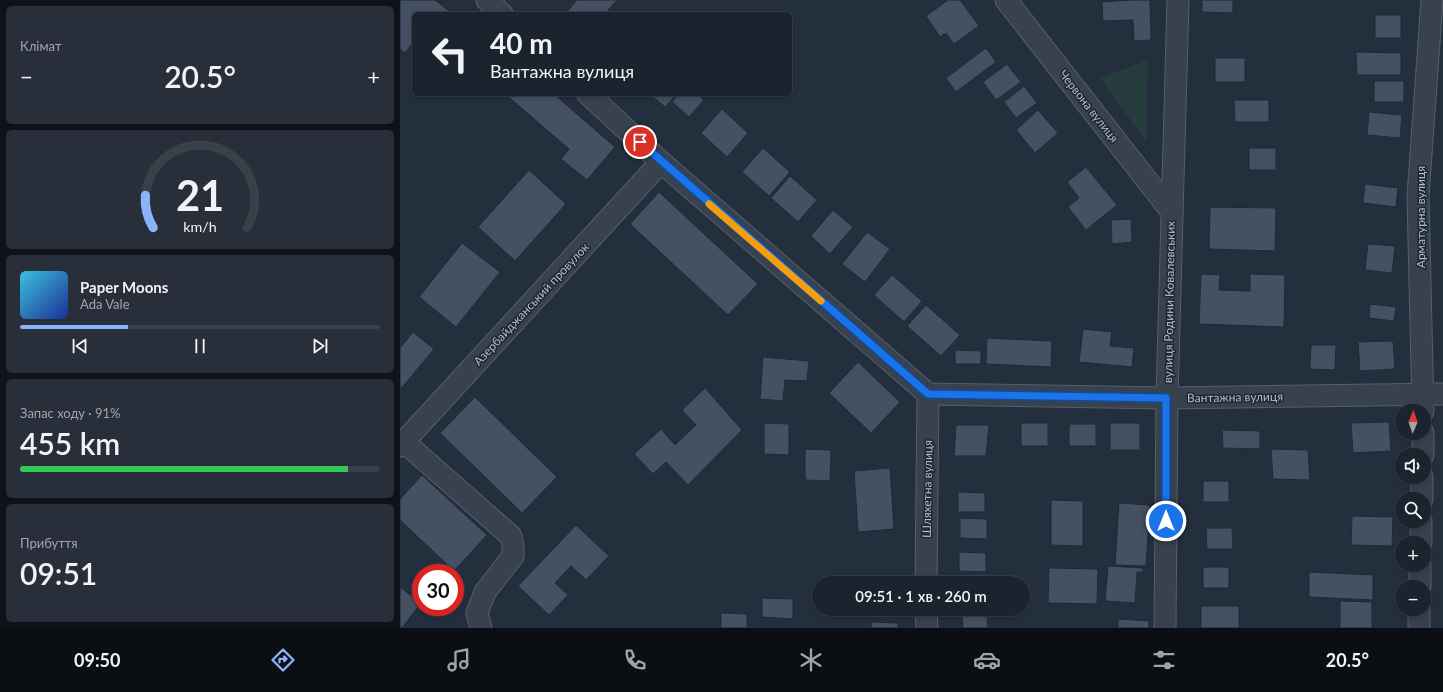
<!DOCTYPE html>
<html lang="uk">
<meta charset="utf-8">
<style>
body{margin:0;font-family:Lato,sans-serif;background:#282f3a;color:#f1f3f6;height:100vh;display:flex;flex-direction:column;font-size:15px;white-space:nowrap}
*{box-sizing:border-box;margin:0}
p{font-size:13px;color:#a0a4aa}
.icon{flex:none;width:22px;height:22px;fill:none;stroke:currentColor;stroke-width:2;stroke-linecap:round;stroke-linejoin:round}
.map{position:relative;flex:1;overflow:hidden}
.panel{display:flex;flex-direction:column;gap:6px;padding:6px;background:#0f1319;width:400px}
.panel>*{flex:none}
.guide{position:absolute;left:12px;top:12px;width:380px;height:84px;border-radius:6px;box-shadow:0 2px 6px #0003,0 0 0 1px #39404a;background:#1b232e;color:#f1f3f6;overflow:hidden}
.needle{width:26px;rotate:2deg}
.fabs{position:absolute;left:995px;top:404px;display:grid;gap:8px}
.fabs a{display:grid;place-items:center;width:36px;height:36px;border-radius:50%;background:#1b232e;box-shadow:0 2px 6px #0003,0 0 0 1px #39404a;font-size:20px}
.speed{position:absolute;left:12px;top:564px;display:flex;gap:8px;font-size:20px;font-weight:700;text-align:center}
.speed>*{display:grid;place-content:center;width:52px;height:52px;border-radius:50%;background:#1b232e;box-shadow:0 2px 6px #0003,0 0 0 1px #39404a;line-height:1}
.speed .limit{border:6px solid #d22;background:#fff;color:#111}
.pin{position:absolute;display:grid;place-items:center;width:34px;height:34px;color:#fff;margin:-17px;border:2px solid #fff;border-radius:50%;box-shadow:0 1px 4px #0007}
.me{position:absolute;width:44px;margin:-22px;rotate:0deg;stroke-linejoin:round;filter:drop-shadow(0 0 3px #0008)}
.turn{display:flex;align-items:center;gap:14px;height:84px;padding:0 12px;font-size:18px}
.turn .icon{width:52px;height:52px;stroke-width:2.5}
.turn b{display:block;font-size:28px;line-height:34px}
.big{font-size:30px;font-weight:600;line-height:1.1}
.panel .card{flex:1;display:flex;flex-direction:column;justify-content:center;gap:6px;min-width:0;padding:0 14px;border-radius:6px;background:#282f3a}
.panel .dial{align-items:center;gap:0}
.dial svg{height:104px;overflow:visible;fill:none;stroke:#39404a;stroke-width:7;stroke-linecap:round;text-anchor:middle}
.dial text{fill:#f1f3f6;stroke:none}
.song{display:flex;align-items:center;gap:12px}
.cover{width:48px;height:48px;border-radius:6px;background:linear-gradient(135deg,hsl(190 70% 55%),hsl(230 70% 35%))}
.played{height:4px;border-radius:2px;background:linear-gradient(90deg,#8ab4f8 30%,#39404a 30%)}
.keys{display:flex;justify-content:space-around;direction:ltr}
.heat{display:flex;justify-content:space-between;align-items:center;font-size:22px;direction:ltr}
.charge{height:6px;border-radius:3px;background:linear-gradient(90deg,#34c759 91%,#39404a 0)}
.trip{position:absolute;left:412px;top:576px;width:218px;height:40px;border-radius:20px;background:#1b232e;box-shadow:0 2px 6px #0003,0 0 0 1px #39404a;font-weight:600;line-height:40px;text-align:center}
.tab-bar{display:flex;height:64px;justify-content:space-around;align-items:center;background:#0b0e12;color:#a0a4aa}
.tab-bar .icon{width:28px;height:28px}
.tab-bar .current{color:#8ab4f8}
.tab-bar b{font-size:18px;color:#f1f3f6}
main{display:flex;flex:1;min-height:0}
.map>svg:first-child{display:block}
</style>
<main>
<section class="panel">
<div class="card"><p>Клімат</p>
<div class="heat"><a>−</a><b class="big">20.5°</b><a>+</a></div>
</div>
<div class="card dial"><svg viewBox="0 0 100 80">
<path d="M14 69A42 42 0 1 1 86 69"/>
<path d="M14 69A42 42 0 0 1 8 44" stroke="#8ab4f8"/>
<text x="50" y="56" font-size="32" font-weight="700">21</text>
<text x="50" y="72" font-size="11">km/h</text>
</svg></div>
<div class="card">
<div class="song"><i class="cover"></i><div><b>Paper Moons</b><p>Ada Vale</p></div></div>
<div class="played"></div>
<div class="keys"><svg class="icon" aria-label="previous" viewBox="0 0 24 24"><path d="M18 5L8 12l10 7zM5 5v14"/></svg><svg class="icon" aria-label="pause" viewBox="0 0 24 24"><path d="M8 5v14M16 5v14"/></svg><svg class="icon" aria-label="next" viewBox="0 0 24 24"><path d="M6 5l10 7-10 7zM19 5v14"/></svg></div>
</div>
<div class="card"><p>Запас ходу · 91%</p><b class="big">455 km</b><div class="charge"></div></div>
<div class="card"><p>Прибуття</p><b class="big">09:51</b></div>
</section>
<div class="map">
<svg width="1043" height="628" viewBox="0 0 1043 628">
<rect width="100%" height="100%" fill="#242f3e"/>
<!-- green -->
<polygon fill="#263c3f" points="748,60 746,141 700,78"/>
<!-- building -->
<g fill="#455162" stroke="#1f2835">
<polygon points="0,0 35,0 53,14 14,14 14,41 5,53 0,49"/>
<polygon points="177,0 217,0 205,14 165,14"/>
<polygon points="548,0 560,0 579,26 554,44 546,33 540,37 526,16"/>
<polygon points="732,0 750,0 751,40 734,41 733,20 703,21 702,2"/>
<polygon points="802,0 833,0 833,13 802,12"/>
<rect x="975" y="15" width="26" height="23"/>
<polygon points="586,48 596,62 556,92 546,78"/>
<polygon points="956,52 1001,53 1001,75 957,75"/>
<rect x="815" y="58" width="30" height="24"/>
<polygon points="607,64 621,82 596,100 583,82"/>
<rect x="974" y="81" width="30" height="21"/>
<polygon points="624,86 637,103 616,118 604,102"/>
<polygon points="105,94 154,94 215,147 187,180 161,159 169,149"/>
<polygon points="253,94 277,94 265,107 252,96"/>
<polygon points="278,94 298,94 304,100 289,117 272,102"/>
<polygon points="834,100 869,100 869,122 835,122"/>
<polygon points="322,109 348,133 327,157 301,133"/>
<polygon points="638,110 658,133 635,153 616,130"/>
<polygon points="969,112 1002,115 1000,138 967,135"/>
<polygon points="363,148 390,172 369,196 342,172"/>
<rect x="849" y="148" width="27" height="22"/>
<polygon points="686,167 717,205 686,230 668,207 679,198 667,182"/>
<polygon points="129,170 166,204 115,261 78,227"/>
<polygon points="390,176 417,200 398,222 371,198"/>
<polygon points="965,184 998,188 996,207 963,203"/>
<polygon points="259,192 358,284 328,315 230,224"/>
<polygon points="810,207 876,208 875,251 809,249"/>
<polygon points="433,210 453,227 430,254 411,236"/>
<polygon points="731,219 732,242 712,244 711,220"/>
<polygon points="467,232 490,249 465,282 442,264"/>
<polygon points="62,243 100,272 56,327 19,297"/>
<polygon points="968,244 995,246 992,273 965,270"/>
<polygon points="801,274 820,275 819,290 850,291 850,274 885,275 884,327 799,324"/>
<polygon points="492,275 522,301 504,322 474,295"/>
<polygon points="970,304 996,307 994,321 969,318"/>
<polygon points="526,305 560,335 541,356 507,326"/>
<polygon points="683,329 712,332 710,346 734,348 732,367 679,362"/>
<polygon points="13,332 34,349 0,390 0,348"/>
<polygon points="587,338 652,341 651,367 586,364"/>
<polygon points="993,341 995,369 960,371 958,342"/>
<polygon points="911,345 936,345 935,370 910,369"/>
<polygon points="555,350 581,351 581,364 555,364"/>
<polygon points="363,357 409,361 407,381 385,380 383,401 360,399"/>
<polygon points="458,362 500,402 471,433 429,393"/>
<polygon points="305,388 342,430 288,485 266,462 253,474 234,454 261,429 275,445 296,425 282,410"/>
<polygon points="75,397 157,477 122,513 40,433"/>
<polygon points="989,422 991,451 953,453 951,423"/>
<polygon points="364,423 389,424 389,455 364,454"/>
<rect x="621" y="423" width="27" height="23"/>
<rect x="710" y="423" width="30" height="27"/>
<rect x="669" y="424" width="27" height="22"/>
<polygon points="556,425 589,425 586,456 554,456"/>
<polygon points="822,430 860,431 860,449 823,448"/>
<polygon points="405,449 431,450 430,481 405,480"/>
<polygon points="871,449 908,450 910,480 873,479"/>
<polygon points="490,468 494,529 458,532 454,471"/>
<polygon points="22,475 87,535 54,571 0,520 0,499"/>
<rect x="803" y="481" width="26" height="21"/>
<polygon points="558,492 585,493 585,512 558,512"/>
<polygon points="651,500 683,501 683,546 651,545"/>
<polygon points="719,503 750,505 746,566 715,565"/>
<polygon points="952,516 993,517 992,546 951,545"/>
<polygon points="560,518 587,519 587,539 560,538"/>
<polygon points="176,525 209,556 186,580 171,566 155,583 168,595 149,615 118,586"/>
<polygon points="806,528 832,528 833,549 807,549"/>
<polygon points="559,552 586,553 586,572 559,571"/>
<polygon points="708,566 743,568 743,572 737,572 735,603 705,601"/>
<rect x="803" y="567" width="26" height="21"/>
<polygon points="649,568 698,569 697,604 648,603"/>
<polygon points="909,572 973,575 973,600 909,597"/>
<polygon points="0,587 21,603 2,628 0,628"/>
<polygon points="362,598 393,599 393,619 362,617"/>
<polygon points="940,601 972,602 972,628 940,628"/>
<rect x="801" y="606" width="38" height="22"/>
<polygon points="321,613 347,614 347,628 321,628"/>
<polygon points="587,615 588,628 563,628 562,616"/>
<polygon points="718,619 749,621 749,628 718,628"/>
<polygon points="471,622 498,623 498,628 471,628"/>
</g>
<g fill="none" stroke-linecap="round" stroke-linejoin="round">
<!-- minor casing -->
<g stroke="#565f6c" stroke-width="23">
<g id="minor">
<polyline points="87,0 102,14"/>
<polyline points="606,0 771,211"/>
<polyline points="188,94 261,162 528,394 767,398 1043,394"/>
<polyline points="1023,411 1018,196 1032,0"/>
<polyline points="4,442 111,536 113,547 113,556 85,592 77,613 81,628"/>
<polyline points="0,446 261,162"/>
<polyline points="1023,455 1023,433"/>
<polyline points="1022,499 1022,477"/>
<polyline points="1021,543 1021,521"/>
<polyline points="526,583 528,394"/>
<polyline points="1020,587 1020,565"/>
<polyline points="526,609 527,628"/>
<polyline points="765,628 767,398 778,0"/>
<polyline points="1019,628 1019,609"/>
</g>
</g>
<!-- minor -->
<use href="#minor" stroke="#38414e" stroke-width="21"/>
</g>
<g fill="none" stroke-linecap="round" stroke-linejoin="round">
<!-- route casing -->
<g stroke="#114b97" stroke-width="10">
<polyline id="route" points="240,142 528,394 766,398 766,521"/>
</g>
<!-- route -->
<use href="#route" stroke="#1a73e8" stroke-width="7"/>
<!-- slow -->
<polyline stroke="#f59e0b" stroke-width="7" points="309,204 421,301"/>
</g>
<g text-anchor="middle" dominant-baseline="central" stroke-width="3" stroke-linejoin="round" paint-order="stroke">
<!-- street labels -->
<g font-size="12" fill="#b4bcc9" stroke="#1d2633">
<text transform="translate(689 106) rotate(52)">Червона вулиця</text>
<text transform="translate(1020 217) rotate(-90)">Арматурна вулиця</text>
<text transform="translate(769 302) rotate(-89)">вулиця Родини Ковалевських</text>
<text transform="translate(131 304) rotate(-47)">Азербайджанський провулок</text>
<text transform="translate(835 397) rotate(-1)">Вантажна вулиця</text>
<text transform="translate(527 489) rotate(-89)">Шляхетна вулиця</text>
</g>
</g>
</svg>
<div class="fabs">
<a><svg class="needle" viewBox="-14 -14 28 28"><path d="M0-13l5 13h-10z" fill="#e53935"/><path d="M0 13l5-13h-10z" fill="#a0a4aa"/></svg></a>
<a><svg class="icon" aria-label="sound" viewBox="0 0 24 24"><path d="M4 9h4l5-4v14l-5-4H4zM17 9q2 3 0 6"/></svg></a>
<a><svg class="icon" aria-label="search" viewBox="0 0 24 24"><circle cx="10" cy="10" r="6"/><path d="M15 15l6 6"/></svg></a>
<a>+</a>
<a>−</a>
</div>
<div class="speed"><div class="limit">30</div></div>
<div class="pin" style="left:240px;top:142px;background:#d93025"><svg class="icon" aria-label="arrive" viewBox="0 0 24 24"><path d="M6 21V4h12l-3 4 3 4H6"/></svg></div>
<svg class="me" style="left:766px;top:521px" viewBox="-20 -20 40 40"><circle r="17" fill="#1a73e8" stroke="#fff" stroke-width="3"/><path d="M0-11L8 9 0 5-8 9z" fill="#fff"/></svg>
<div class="trip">09:51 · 1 хв · 260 m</div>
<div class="guide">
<div class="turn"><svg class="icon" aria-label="left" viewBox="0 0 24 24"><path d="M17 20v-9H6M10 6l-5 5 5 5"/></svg><div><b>40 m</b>Вантажна вулиця</div></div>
</div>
</div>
</main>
<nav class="tab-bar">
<b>09:50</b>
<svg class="icon current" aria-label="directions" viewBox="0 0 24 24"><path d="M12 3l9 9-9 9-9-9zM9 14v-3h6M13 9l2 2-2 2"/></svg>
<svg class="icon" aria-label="music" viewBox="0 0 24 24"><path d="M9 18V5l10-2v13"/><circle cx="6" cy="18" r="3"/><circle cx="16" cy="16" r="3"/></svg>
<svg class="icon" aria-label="phone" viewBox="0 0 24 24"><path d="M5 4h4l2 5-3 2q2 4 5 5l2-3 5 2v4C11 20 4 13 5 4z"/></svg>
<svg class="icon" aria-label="climate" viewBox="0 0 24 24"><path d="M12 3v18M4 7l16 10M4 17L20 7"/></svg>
<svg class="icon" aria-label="car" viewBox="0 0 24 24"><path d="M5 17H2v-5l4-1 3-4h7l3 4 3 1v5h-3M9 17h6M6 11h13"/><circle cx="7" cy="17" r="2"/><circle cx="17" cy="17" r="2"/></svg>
<svg class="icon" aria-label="filters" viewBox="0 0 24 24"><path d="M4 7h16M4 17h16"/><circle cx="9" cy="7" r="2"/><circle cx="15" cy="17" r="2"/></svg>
<b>20.5°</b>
</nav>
